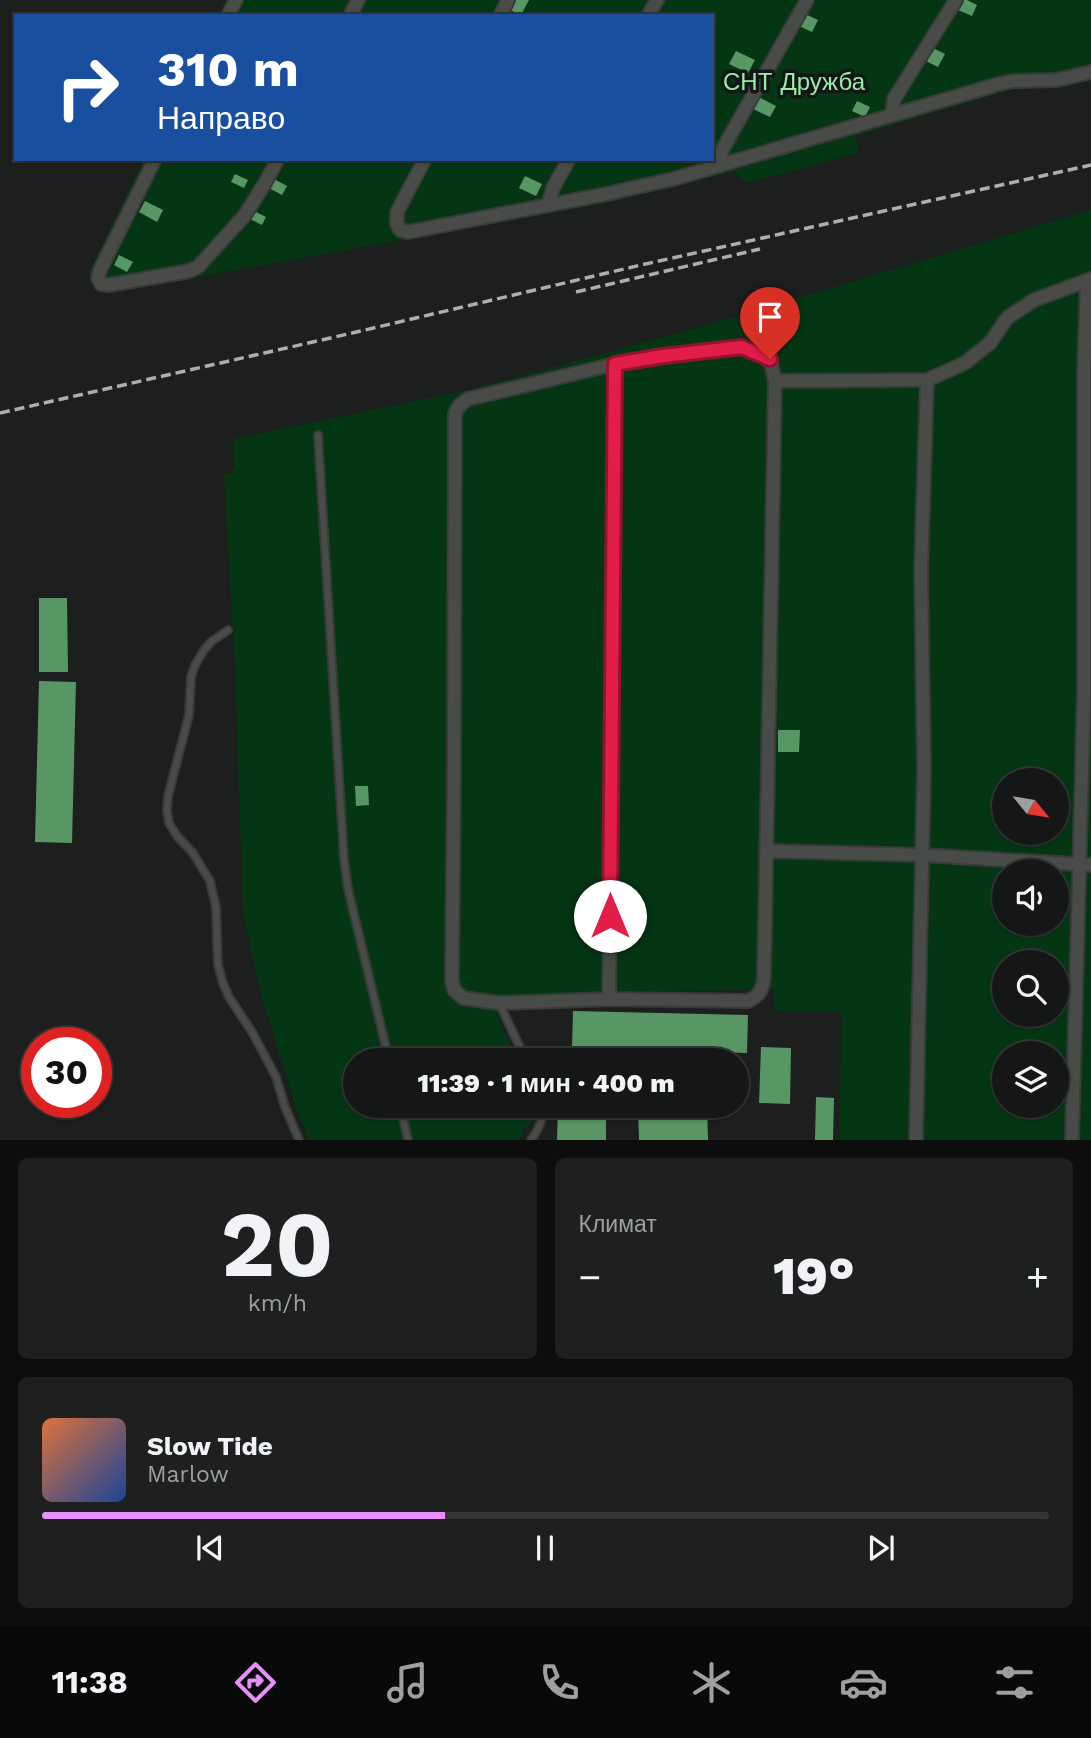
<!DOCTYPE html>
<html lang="ru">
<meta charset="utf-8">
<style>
body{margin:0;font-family:"Work Sans",sans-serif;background:#1e201f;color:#f1f3f6;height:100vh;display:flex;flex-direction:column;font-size:26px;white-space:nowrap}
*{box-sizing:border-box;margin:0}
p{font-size:23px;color:#9d9fa1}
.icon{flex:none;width:38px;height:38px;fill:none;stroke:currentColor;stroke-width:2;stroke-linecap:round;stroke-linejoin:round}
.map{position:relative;height:1140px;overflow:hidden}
.panel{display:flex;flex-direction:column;gap:18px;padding:18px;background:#0c0d0c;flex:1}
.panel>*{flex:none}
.hud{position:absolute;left:14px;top:14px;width:700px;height:147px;border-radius:0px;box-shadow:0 2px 5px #0004,0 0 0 2px #343635;background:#1a4fa0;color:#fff;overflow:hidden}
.needle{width:46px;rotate:120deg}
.controls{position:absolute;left:992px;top:768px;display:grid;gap:14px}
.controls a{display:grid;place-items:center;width:77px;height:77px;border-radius:50%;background:#151716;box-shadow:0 2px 5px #0004,0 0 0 2px #343635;font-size:35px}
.speed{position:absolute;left:21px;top:1027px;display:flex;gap:14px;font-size:35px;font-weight:700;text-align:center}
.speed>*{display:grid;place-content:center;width:91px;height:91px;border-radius:50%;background:#151716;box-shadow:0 2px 5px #0004,0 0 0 2px #343635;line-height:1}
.speed .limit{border:10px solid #d22;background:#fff;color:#111}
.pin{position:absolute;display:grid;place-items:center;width:60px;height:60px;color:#fff;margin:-72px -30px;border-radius:50% 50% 50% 0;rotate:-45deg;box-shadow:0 0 7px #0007}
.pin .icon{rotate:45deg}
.me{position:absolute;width:77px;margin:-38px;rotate:0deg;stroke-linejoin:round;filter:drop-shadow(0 0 5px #0008)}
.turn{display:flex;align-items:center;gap:24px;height:147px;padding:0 28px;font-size:32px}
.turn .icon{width:91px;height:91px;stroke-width:2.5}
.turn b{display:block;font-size:49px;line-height:60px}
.big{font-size:52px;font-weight:800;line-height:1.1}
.panel .tile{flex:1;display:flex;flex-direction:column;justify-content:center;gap:10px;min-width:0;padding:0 24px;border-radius:10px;background:#1e201f}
.panel .dial{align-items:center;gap:0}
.dial b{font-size:91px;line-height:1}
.song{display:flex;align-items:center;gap:21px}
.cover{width:84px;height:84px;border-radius:10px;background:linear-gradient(135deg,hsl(20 70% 55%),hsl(220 70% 35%))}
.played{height:7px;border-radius:4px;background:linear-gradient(90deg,#e98efe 40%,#343635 40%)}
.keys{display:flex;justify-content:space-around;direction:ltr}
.heat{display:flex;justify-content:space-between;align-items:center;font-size:38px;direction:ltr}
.panel .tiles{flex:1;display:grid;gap:18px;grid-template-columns:1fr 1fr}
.tile:last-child{grid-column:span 2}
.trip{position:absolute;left:343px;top:1048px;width:406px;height:70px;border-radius:35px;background:#151716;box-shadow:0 2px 5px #0004,0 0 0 2px #343635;font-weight:800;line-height:70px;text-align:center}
.tabs{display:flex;height:112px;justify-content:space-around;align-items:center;background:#080909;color:#9d9fa1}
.tabs .icon{width:49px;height:49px}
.tabs .current{color:#e98efe}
.tabs b{font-size:32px;color:#f1f3f6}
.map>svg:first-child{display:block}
</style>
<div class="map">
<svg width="1091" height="1140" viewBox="0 0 1091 1140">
<rect width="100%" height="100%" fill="#1c1f1d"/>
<!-- green -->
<g fill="#043614" fill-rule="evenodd">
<polygon points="226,0 1091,0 1091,81 1058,88 1019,88 1000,93 856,136 858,153 747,183 733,172 606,203 114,292 100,291 91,282 89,272 144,159 712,159 712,16 218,16"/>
<path d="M1091 210V1139H840L841 1012 775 1011 774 989 493 996 498 1017 517 1060H355V1106H537L536 1119 522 1131 520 1139H308L296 1107 262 998 243 913 235 663 224 474 234 473V439L469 390 715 323ZM1004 780H1057V833H1004ZM1004 872H1057V924H1004ZM1004 962H1057V1015H1004ZM1004 1054H1057V1106H1004Z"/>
</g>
<!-- building -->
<g fill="#599665">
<polygon points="510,0 529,0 521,15 506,8"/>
<polygon points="963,0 967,0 977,5 972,16 958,10"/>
<polygon points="803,13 818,20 812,32 797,25"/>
<polygon points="931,47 945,54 938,67 924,60"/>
<polygon points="736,51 755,60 748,73 729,64"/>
<polygon points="755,95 776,106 770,117 749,107"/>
<polygon points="857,101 870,107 865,117 852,111"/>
<polygon points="235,174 248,180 244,188 231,182"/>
<polygon points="525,176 542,184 536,196 519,188"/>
<polygon points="272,178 287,186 282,195 267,187"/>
<polygon points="145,201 163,210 157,222 139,212"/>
<polygon points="254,211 266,217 262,225 250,219"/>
<polygon points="119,255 133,262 127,272 114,265"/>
<polygon points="39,598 67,598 68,672 39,672"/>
<polygon points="39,681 76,682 72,843 35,842"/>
<polygon points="778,730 800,730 799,752 778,752"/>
<polygon points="355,786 368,786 369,805 356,806"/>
<polygon points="573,1011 748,1015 747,1053 572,1048"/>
<polygon points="761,1047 791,1048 790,1104 759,1103"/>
<polygon points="816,1097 834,1098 833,1140 815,1140"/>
<polygon points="558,1106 606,1106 606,1140 557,1140"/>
<polygon points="638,1106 707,1106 708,1140 639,1140"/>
</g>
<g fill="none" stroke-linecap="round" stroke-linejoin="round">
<!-- service casing -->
<g stroke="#393b39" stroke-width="10">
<g id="service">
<polyline points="615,364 663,356 742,347 757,353"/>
<polyline points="318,435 344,859 348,889 389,1060"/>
<polyline points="228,630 212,641 204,650 195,665 191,677 189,715 168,796 167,811 169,823 177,836 193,853 210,881 216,907 218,965 223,983 229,997 252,1032 276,1077 285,1107 299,1140"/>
<polyline points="499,1003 526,1060"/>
<polyline points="400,1106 408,1140"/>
<path d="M531 1140C539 1129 543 1120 543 1106"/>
</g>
</g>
<!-- minor casing -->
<g stroke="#393b39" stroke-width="16">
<g id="minor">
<polyline points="228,16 236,0"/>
<polyline points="350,16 358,0"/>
<polyline points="500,16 508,0"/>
<polyline points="648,16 657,0"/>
<polyline points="892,115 894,99 956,0"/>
<polyline points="155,159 100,270 98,278 101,284 109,285 189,271 198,267 245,215 265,183 278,159"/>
<polyline points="425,159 397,212 397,224 400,230 408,232 606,194 673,179 999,84 1013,81 1056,80 1091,72"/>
<polyline points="721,165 722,150 807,0"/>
<polyline points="548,205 553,188 569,159"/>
<polyline points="775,381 927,380 965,363 990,343 1007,318 1034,300 1091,279"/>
<polyline points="767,851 922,855 1091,865"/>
<path d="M609 999 615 364 468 399 460 405 455 413 454 762 452 981 454 990 463 998 499 1003 609 999 748 1001C759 996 762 991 764 978L775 381 770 359 757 353"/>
<polyline points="916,1140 924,769 921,571 927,380"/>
<polyline points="1072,1140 1084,691 1084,374 1087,281"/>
</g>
</g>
<!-- service -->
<use href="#service" stroke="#484b48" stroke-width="6"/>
<!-- minor -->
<use href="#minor" stroke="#484b48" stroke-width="12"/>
<!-- rail -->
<g stroke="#acafad" stroke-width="3.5" stroke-dasharray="10 5" stroke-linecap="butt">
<polyline points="576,292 760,249"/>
<polyline points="0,413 348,334 641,265 1091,165"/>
</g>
</g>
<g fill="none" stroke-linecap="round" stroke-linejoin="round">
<!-- route casing -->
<g stroke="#92132f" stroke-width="18">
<polyline id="route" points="610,916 615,364 663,356 742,347 770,359"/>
</g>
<!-- route -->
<use href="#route" stroke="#e11d48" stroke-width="12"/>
</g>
<g text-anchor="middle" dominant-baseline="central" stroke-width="7" stroke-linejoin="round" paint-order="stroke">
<!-- park labels -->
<g font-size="24" fill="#97eca7" stroke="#131614">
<text x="794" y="82">СНТ Дружба</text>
</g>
</g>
</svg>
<div class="controls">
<a><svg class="needle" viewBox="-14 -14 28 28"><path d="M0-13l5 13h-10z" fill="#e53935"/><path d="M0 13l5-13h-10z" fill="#9d9fa1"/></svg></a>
<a><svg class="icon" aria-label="sound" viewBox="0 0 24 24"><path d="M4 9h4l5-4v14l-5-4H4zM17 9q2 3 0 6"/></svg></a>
<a><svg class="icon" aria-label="search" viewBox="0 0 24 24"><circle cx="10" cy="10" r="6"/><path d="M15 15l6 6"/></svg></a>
<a><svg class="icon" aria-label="layers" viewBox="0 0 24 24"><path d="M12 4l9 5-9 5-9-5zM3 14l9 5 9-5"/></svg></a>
</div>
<div class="speed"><div class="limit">30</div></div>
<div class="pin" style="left:770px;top:359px;background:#d93025"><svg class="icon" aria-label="arrive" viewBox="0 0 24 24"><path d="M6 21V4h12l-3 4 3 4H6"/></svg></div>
<svg class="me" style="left:610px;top:916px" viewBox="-20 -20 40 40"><circle r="19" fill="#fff"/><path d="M0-13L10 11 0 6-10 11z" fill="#e11d48"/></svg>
<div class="trip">11:39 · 1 мин · 400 m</div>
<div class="hud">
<div class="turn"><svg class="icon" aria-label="right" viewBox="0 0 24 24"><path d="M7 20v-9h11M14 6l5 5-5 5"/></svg><div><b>310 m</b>Направо</div></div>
</div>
</div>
<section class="panel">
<div class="tiles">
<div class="tile dial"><b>20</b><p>km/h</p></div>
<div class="tile"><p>Климат</p>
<div class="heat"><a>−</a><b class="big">19°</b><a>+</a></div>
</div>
<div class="tile">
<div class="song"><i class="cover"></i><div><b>Slow Tide</b><p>Marlow</p></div></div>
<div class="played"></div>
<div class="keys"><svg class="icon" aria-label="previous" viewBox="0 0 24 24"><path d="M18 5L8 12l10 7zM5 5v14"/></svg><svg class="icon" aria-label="pause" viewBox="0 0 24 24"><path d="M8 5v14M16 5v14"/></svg><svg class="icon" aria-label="next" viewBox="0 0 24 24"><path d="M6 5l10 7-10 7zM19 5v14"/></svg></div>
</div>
</div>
</section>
<nav class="tabs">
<b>11:38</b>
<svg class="icon current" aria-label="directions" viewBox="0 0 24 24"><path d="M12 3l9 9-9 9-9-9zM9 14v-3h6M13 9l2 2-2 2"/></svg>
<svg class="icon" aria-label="music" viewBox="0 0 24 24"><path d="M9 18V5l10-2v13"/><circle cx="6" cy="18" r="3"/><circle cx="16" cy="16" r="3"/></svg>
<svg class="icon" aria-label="phone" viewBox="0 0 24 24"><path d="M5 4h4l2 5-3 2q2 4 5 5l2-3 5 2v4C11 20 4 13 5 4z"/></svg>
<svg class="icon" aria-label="climate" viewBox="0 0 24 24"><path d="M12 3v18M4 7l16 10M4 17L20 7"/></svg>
<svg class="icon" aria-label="car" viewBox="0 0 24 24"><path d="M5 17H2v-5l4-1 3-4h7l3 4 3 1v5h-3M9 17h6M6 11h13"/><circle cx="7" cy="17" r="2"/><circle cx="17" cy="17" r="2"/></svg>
<svg class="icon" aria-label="filters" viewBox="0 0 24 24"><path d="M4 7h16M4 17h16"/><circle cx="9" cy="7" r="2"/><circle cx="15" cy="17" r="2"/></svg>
</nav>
